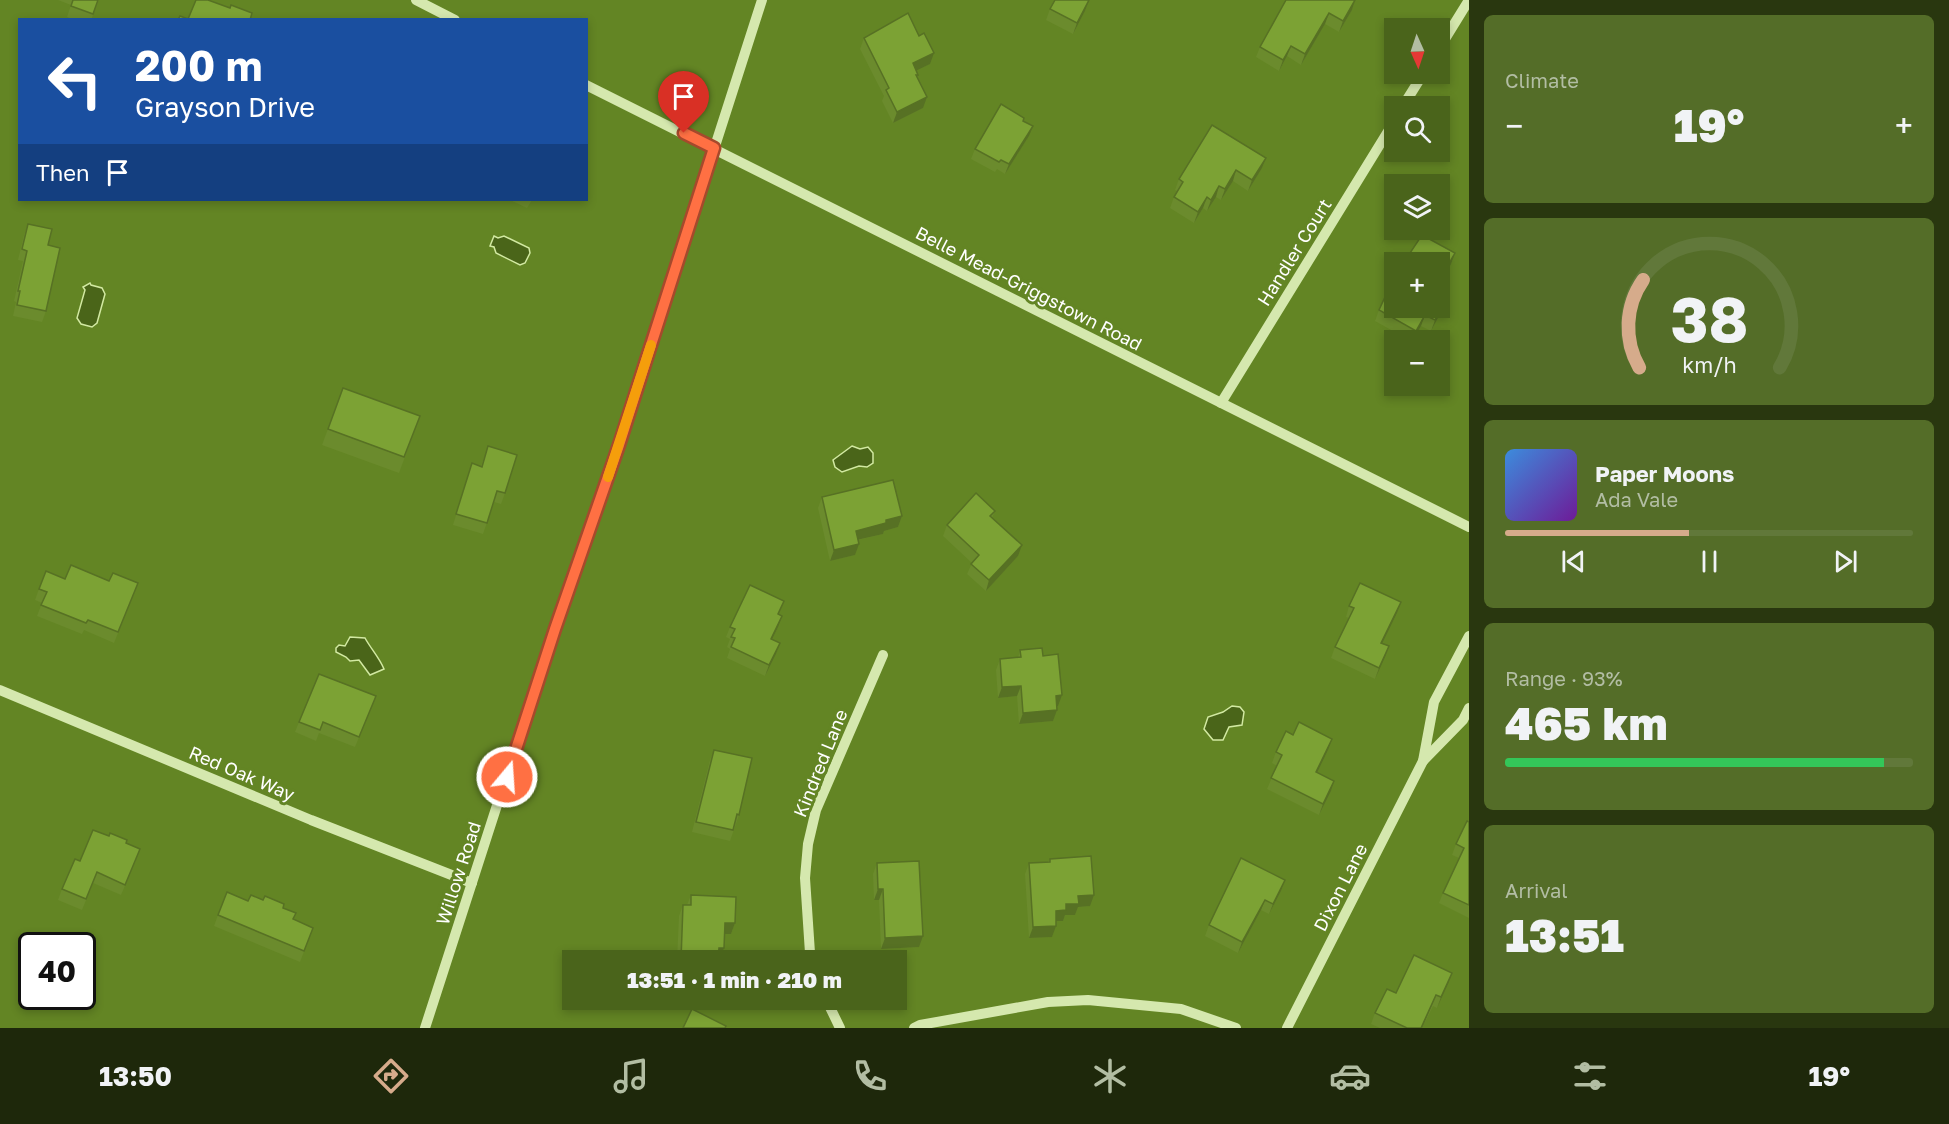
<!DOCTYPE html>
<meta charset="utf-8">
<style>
body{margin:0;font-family:"Golos Text",sans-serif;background:#546d28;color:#f1f3f6;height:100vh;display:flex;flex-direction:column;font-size:22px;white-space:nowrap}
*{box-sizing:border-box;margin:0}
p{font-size:20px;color:#b2bda3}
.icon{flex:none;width:33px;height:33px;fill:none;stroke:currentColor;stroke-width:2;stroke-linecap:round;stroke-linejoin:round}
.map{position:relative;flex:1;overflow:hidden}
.sheet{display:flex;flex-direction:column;gap:15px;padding:15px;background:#29370f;width:480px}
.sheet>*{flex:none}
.top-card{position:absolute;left:18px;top:18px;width:570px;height:183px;border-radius:0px;box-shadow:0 3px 9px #0003;background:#1a4fa0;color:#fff;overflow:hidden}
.needle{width:39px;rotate:177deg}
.buttons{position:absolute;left:1384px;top:18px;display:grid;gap:12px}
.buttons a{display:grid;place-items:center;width:66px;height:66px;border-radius:0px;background:#4a641b;box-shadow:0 3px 9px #0003;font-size:30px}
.speed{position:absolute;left:18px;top:932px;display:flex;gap:12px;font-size:30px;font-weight:700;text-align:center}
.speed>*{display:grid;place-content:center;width:78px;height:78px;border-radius:50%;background:#4a641b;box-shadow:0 3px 9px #0003;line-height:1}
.speed .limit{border:3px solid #111;border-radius:9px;background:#fff;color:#111}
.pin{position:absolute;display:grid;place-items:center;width:51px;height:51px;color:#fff;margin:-62px -26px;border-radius:50% 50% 50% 0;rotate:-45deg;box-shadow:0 0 6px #0007}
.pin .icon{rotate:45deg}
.me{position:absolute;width:66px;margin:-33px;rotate:18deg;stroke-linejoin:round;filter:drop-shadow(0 0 4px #0008)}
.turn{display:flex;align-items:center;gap:21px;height:126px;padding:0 18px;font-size:27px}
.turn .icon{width:78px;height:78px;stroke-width:2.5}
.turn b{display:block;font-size:42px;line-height:51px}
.then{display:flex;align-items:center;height:57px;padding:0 18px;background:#0003;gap:12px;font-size:22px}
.big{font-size:45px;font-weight:800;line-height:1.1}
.sheet .card{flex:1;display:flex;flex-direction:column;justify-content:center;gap:9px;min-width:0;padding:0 21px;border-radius:9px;background:#546d28}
.sheet .dial{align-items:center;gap:0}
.dial svg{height:156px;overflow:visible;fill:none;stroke:#61783a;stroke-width:7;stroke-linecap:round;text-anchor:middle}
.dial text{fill:#f1f3f6;stroke:none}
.song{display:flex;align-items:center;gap:18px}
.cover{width:72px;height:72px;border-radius:9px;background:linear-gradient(135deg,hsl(210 70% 55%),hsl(280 70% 35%))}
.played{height:6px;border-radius:3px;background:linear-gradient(90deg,#d6ab8b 45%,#61783a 45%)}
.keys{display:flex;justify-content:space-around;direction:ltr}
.heat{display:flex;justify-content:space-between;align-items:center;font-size:33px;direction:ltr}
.charge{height:9px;border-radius:4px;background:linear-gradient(90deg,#34c759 93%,#61783a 0)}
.trip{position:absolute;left:562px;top:950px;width:345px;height:60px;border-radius:0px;background:#4a641b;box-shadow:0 3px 9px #0003;font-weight:800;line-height:60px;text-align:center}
.menu{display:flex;height:96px;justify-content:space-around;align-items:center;background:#1e280b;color:#b2bda3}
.menu .icon{width:42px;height:42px}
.menu .active{color:#d6ab8b}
.menu b{font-size:27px;color:#f1f3f6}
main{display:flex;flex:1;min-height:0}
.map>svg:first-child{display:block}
</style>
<main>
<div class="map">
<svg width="1469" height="1028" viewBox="0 0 1469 1028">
<rect width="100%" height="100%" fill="#638524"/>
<!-- water -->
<g fill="#4a6519" stroke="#d2e9a2" stroke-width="1.5">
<polygon points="494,236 498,238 504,236 529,248 530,253 525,263 520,265 496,253 494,247 490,246"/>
<polygon points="90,283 91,285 102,288 105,294 97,323 92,327 81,324 77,318 85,290 83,287"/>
<polygon points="852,446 860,449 868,447 873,453 873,463 867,467 859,466 842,472 835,467 833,460"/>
<path d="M350 637 365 638C371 649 379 657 384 669L370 675 359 660 350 661 346 657 336 652V648L339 645 345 646Z"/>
<polygon points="1232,706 1240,707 1244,712 1242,725 1229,727 1223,740 1213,740 1204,729 1208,717 1223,712"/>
</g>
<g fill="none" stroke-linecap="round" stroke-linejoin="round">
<!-- minor -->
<g stroke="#d5e8ae" stroke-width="10">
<polyline points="416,0 455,20"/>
<polyline points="1440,47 1469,0"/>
<polyline points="586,85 1469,527"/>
<polyline points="1403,106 1423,74"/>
<polyline points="1221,403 1395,120"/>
<polyline points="0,690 311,820 472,883"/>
<polyline points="1423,761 1463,720 1469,708"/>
<polyline points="812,960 810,953 805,878 808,844 816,810 883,655"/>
<polyline points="826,999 840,1028"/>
<polyline points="425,1028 554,629 619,445 762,0"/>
<polyline points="914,1028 920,1025 1048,1002 1088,1000 1181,1009 1236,1028"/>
<polyline points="1287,1028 1423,761 1434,702 1469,636"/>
</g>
</g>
<!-- wall -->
<g fill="#6b8b2d">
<polygon points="58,0 99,0 91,20 74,20 67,17 71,5"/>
<polygon points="1089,0 1085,11 1073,34 1046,20 1050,9"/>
<polygon points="1355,0 1352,10 1339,32 1325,24 1301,65 1287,56 1279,71 1256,57 1260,47"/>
<polygon points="864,38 930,64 916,70 923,108 893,123 882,101 884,96 860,49"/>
<polygon points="1024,118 1023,121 1029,136 1005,174 997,169 995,172 971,159 975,149"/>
<polygon points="1266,158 1262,168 1248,191 1233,181 1221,200 1216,197 1207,211 1203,208 1194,223 1170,208 1174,197 1177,191 1175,190 1179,179"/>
<polygon points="510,200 532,200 527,208"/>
<polygon points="28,224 48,245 46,311 42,322 13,316 16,302 14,301 23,261 18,260 24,235"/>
<polygon points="1395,268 1438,318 1431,331 1421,326 1413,340 1409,340 1375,321 1379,310 1387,292 1384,290 1388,280"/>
<polygon points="343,388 420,416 399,473 322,445"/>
<polygon points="488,446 505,493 501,504 494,502 483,534 453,525 472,463 481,466"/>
<polygon points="822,497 902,516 898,527 884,531 883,534 858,540 855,555 830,561 818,508"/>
<polygon points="995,511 992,518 1018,556 986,591 967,574 972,563 943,536 947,525"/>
<polygon points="65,579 138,583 114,643 84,630 82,634 37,616 42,603 35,600 39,589"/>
<polygon points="1401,602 1397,613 1382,643 1389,646 1375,679 1331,658 1335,647 1349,618 1346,617 1349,606"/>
<polygon points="779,615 778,627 772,640 780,643 776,654 765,676 727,658 730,649 727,647 730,639 726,637 730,627"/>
<polygon points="1020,650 1043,656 1058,706 1057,706 1053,721 1019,724 1017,696 998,698 996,670 1000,659 1018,658"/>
<polygon points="376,696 355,747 319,733 316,741 295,732 299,722"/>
<polygon points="714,750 739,815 730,841 692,832 710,760"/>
<polygon points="1328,750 1317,772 1334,781 1331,791 1319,815 1267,789 1277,766 1272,763 1276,752"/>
<polygon points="1469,822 1469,918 1439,903 1443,893 1459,858 1452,855 1456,844"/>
<polygon points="126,843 136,860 121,895 93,883 82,910 58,900 62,889 80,861"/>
<polygon points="1050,859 1090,906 1078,907 1075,915 1065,915 1063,921 1056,921 1052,937 1029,938 1025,874 1029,863 1048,862"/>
<polygon points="877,863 919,947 881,949 879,900 874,900 873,874"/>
<polygon points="1285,880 1281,891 1269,914 1261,910 1238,953 1205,936 1209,925"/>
<polygon points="691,895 735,923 731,934 725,934 724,948 720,959 718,959 718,960 677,960 679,916 683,905 687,905"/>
<polygon points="248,901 283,908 293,919 313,928 300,962 214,926 218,915"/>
<polygon points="1448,984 1437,1008 1433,1006 1422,1028 1380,1028 1371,1024 1375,1013 1396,993"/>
</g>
<!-- shaded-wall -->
<g fill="#577124">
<polygon points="1089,0 1085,11 1073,34 1077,23"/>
<polygon points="1355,0 1352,10 1339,32 1343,21"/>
<polygon points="1329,13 1325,24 1301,65 1305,54"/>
<polygon points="1291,46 1287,56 1279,71 1283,60"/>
<polygon points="934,53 930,64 909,74 913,63"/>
<polygon points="927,97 923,108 893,123 897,112"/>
<polygon points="1033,126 1029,136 1005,174 1009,164"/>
<polygon points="1266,158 1262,168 1248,191 1252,180"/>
<polygon points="1236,170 1233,181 1221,200 1225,189"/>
<polygon points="1219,186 1216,197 1207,211 1211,200"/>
<polygon points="1207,197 1203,208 1194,223 1198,212"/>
<polygon points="1455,253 1451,264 1440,283 1440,279"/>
<polygon points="1442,307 1438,318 1431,331 1435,320"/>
<polygon points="1425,315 1421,326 1413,340 1416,331"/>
<polygon points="902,516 898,527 884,531 883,534 852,541 856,531 886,520"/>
<polygon points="859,544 855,555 830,561 834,550"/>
<polygon points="1022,545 1018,556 986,591 989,580"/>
<polygon points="1401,602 1397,613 1377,654 1381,643"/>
<polygon points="782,616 778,627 767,650 771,639"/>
<polygon points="780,643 776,654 765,676 769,665"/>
<polygon points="1389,646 1385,657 1375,679 1379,668"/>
<polygon points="1021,686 1017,696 998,698 1002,687"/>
<polygon points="1062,695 1058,706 1052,707 1056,696"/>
<polygon points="1057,710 1053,721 1019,724 1023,713"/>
<polygon points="1332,739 1328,750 1312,783 1316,772"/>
<polygon points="1334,781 1331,791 1319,815 1323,804"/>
<polygon points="1285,880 1281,891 1269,914 1273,904"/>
<polygon points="878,889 883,889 879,900 874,900"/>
<polygon points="1094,895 1090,906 1078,907 1075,915 1065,915 1063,921 1052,921 1056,911 1078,896"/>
<polygon points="1265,900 1261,910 1238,953 1242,942"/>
<polygon points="725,923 735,923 731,934 721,934"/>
<polygon points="1056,926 1052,937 1029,938 1033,927"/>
<polygon points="923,936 919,947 881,949 885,938"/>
<polygon points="719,948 724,948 720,959 715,959"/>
<polygon points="1452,973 1448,984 1437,1008 1441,997"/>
<polygon points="1436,995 1422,1028 1421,1028"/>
</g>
<!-- building -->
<g fill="#7ca234" stroke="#577124" stroke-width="1.5">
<polygon points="73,0 98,0 93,14 71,6"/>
<polygon points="196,0 208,0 230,8 231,5 252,13 250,20 178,20 180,16 188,19"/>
<polygon points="1055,0 1089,0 1077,23 1050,9"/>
<polygon points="1286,0 1355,0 1343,21 1329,13 1305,54 1291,46 1283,60 1260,47"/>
<polygon points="908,13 919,36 924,33 934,53 913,63 918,75 916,75 927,97 897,112 886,90 889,88 864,38"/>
<polygon points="1001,104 1024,118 1023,121 1033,126 1009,164 1001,160 999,162 975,149"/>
<polygon points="1212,125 1266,158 1252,180 1236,170 1225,189 1219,186 1211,200 1207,197 1198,212 1174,197 1183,182 1179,179"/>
<polygon points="28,224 52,229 48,245 60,248 46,311 17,305 20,291 18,291 27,251 22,249"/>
<polygon points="1422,235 1455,253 1440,279 1440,262 1404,262"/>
<polygon points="1395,268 1395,308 1440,308 1440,300 1442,307 1435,320 1425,315 1416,331 1379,310 1392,282 1388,280"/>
<polygon points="343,388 420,416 404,457 328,429"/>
<polygon points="488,446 517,455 505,493 497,491 487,523 456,514 472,463 482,467"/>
<polygon points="893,480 902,516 886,520 886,523 856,531 859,544 834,550 822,497"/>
<polygon points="976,493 995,511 990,516 1022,545 989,580 971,564 979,555 947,525"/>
<polygon points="71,565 109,581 113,573 138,583 118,632 88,620 86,623 41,605 47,592 39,589 46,571 65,579"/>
<polygon points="1360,583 1401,602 1381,643 1389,646 1379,668 1335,647 1354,608 1349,606"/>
<polygon points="750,585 784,601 778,614 782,616 771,639 780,643 769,665 731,647 735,638 731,637 735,629 730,627"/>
<polygon points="1042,648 1043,656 1058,654 1062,695 1056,696 1057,710 1023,713 1021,686 1002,687 1000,659 1021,657 1020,650"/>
<polygon points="319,674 376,696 359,737 323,722 320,730 299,722"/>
<polygon points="1299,722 1332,739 1316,772 1334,781 1323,804 1271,778 1282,755 1276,752 1286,731 1293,735"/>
<polygon points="714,750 752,758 739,815 737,814 733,830 696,822"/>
<polygon points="1467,821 1469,822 1469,905 1443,893 1464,848 1456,844"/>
<polygon points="93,830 109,836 110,833 127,840 126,843 140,849 125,885 97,872 86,899 62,889 75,859 80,861"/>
<polygon points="1091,856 1094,895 1078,896 1079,904 1066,904 1066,910 1056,911 1056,926 1033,927 1029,863 1050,862 1050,859"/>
<polygon points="1241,858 1285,880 1273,904 1265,900 1242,942 1209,925"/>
<polygon points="919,861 923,936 885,938 883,889 878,889 877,863"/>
<polygon points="227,892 248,901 251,895 263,900 265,896 284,904 283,908 296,913 293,919 313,928 304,951 218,915"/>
<polygon points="691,895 736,897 735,923 725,923 724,948 719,948 718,960 681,960 683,905 691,905"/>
<polygon points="1414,955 1452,973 1441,997 1436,995 1421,1028 1407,1028 1375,1013 1387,989 1396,993"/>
<polygon points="692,1009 726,1026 725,1028 683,1028"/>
</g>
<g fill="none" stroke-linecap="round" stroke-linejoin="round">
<!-- route casing -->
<g stroke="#a6492c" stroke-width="15">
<polyline id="route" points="507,777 555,629 619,445 714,148 684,133"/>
</g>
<!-- route -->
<use href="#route" stroke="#ff7043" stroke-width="10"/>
<!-- slow -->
<polyline stroke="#f59e0b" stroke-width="10" points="608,477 651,345"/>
</g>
<g text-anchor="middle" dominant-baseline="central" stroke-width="6" stroke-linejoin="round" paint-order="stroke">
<!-- street labels -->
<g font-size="18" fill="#fff" stroke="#638524">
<text transform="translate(1294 252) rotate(-58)">Handler Court</text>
<text transform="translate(1029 288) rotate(27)">Belle Mead-Griggstown Road</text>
<text transform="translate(820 763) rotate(-68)">Kindred Lane</text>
<text transform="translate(242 773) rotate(23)">Red Oak Way</text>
<text transform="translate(458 873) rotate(-72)">Willow Road</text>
<text transform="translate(1340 887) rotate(-63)">Dixon Lane</text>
</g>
</g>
</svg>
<div class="buttons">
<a><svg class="needle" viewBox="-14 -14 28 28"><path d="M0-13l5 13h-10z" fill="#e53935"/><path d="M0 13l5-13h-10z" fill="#b2bda3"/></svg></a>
<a><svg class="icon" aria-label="search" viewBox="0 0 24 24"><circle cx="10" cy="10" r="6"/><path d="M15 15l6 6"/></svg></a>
<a><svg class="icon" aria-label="layers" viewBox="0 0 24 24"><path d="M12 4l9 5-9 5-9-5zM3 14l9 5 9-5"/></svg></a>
<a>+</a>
<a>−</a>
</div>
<div class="speed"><div class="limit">40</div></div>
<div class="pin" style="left:684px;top:133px;background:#d93025"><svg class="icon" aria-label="arrive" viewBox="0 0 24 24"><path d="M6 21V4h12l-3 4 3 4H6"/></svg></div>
<svg class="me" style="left:507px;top:777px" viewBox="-20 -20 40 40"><circle r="17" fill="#ff7043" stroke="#fff" stroke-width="3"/><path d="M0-11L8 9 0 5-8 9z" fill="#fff"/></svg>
<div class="trip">13:51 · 1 min · 210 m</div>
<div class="top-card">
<div class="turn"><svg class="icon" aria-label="left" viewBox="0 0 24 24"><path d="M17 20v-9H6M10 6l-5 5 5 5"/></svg><div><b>200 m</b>Grayson Drive</div></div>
<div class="then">Then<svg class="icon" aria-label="arrive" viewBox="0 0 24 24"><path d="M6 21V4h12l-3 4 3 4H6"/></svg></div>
</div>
</div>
<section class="sheet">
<div class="card"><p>Climate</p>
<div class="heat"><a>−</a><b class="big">19°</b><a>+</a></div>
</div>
<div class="card dial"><svg viewBox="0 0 100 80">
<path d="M14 69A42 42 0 1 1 86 69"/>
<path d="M14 69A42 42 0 0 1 16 24" stroke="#d6ab8b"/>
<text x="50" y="56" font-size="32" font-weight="700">38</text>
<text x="50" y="72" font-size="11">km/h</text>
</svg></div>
<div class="card">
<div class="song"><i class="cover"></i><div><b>Paper Moons</b><p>Ada Vale</p></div></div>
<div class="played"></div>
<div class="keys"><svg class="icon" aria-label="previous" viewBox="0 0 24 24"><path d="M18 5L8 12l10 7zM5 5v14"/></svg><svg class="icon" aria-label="pause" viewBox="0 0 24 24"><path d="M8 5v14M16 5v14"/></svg><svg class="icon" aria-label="next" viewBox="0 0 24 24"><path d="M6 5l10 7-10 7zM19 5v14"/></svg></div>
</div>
<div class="card"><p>Range · 93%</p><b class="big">465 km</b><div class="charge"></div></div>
<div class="card"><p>Arrival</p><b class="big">13:51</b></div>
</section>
</main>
<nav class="menu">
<b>13:50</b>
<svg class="icon active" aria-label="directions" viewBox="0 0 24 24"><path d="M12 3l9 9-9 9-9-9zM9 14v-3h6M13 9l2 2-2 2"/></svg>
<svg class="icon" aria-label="music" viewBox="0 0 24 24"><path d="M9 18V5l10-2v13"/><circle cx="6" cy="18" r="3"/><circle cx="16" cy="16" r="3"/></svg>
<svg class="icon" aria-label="phone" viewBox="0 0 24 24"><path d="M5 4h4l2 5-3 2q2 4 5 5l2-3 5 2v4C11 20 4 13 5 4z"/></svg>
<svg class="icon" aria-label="climate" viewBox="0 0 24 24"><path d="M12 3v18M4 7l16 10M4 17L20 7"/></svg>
<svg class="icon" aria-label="car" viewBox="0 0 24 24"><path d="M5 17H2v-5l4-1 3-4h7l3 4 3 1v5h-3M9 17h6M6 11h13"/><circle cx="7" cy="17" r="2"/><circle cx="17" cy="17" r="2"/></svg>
<svg class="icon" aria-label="filters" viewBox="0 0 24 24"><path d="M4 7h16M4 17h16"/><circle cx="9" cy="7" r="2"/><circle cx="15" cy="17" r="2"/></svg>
<b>19°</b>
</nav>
